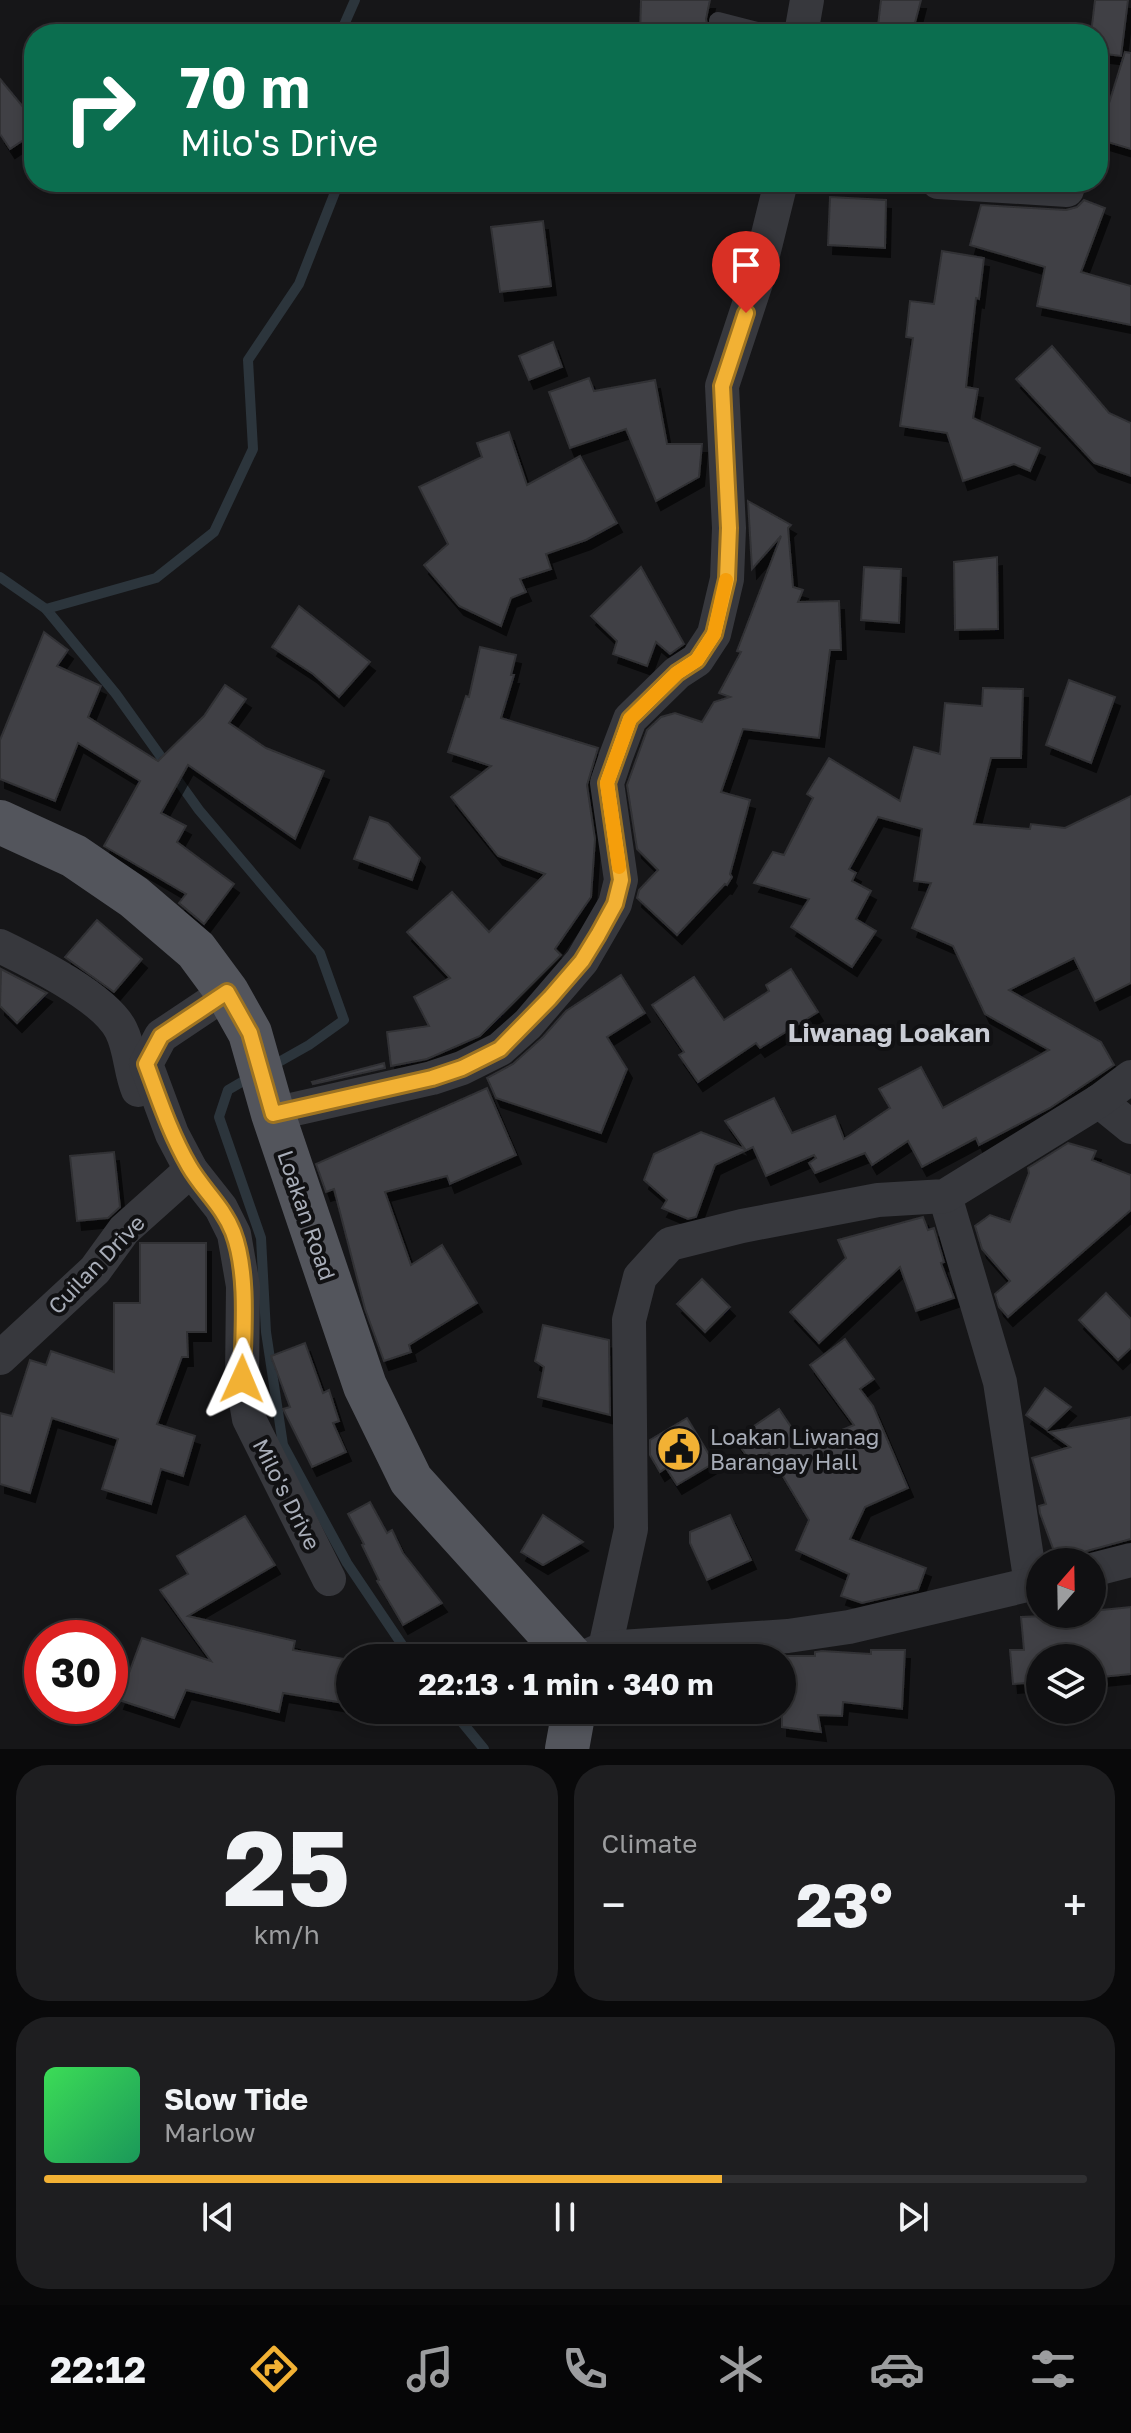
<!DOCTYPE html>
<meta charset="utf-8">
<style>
body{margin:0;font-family:"Golos Text",sans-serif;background:#1e1e20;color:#f1f3f6;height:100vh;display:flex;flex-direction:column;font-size:30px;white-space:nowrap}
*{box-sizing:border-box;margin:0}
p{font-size:26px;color:#9c9d9f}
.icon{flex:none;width:44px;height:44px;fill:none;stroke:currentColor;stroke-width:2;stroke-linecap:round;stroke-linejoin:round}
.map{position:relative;height:1749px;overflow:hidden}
.panel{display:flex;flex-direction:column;gap:16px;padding:16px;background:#09090a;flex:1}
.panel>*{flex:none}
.banner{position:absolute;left:24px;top:24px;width:1084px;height:168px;border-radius:32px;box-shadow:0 4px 12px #0003,0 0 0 2px #303032;background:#0b6e4f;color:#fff;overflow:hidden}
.needle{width:52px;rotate:20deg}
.controls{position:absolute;left:1026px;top:1548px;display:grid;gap:16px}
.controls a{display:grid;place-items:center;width:80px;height:80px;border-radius:50%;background:#101012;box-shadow:0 4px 12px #0003,0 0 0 2px #303032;font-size:40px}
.speed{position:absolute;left:24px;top:1620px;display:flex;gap:16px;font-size:40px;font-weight:700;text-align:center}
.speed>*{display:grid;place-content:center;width:104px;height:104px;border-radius:50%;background:#101012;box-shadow:0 4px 12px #0003,0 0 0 2px #303032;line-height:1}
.speed .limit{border:12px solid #d22;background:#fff;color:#111}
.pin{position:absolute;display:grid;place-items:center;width:68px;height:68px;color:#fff;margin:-82px -34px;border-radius:50% 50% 50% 0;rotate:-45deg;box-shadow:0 0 8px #0007}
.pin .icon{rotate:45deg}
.me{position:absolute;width:88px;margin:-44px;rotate:1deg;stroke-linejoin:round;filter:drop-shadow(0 0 6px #0008)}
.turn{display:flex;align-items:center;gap:28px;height:168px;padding:0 24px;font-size:36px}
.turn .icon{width:104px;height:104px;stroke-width:2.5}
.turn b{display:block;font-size:56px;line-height:68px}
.big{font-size:60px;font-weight:700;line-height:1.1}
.panel .tile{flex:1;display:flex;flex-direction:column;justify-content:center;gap:12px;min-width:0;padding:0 28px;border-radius:32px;background:#1e1e20}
.panel .dial{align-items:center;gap:0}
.dial b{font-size:104px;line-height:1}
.song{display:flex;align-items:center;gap:24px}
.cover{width:96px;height:96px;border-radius:12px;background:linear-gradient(135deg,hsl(130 70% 55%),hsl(150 70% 35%))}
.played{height:8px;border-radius:4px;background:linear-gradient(90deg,#f2b134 65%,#303032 65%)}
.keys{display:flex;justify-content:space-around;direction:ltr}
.heat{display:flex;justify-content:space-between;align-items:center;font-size:44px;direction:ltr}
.panel .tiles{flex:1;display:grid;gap:16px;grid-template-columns:1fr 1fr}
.tile:last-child{grid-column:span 2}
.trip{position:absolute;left:336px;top:1644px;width:460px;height:80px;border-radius:40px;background:#101012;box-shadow:0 4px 12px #0003,0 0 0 2px #303032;font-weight:700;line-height:80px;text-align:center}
.tab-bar{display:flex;height:128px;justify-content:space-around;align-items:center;background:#060607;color:#9c9d9f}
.tab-bar .icon{width:56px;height:56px}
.tab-bar .on{color:#f2b134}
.tab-bar b{font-size:36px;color:#f1f3f6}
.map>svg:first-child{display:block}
</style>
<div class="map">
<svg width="1131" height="1749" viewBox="0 0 1131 1749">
<defs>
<filter id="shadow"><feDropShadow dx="5" dy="9" stdDeviation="0" flood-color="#0009"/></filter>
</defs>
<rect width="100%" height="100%" fill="#161618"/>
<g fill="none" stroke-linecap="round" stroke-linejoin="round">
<!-- stream -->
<g stroke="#2c353c" stroke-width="10">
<polyline points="340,34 355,0"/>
<polyline points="0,577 46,609 116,694 199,810 320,953 344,1020 309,1045 270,1067"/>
<polyline points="46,609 156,578 214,532 253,449 248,360 299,284 339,182"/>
<polyline points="252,1076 228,1090 219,1117 261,1238 266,1332 283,1445 347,1563 411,1658"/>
<polyline points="452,1710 484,1749"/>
</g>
</g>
<!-- building -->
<g fill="#404145" stroke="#303034" stroke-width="2" filter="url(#shadow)">
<polygon points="641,0 710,0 706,19 709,34 640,34"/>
<polygon points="881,0 921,0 912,34 877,34"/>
<polygon points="1095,0 1128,0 1121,56 1098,53 1098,34 1091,34"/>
<polygon points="1125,52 1131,53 1131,149 1101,140 1101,129"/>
<polygon points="0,79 34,120 34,133 10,149 0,134"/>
<polygon points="830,197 886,200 885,248 828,245"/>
<polygon points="1084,200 1105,208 1081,272 1131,286 1131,325 1037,306 1045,267 970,245 981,205 1066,210 1077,207"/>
<polygon points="543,221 551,286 500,292 491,227"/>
<polygon points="942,251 984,258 979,299 976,298 966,387 978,389 973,418 1040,448 1030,471 1014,464 963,481 947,433 900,426 913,338 906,337 910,301 934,304"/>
<polygon points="553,342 562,367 529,380 519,356"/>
<polygon points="1052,346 1109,413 1131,423 1131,476 1094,463 1016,379"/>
<polygon points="589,378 594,391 655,380 667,444 702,444 699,477 656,501 626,429 570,448 549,392"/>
<polygon points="509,432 527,485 580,456 617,523 586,540 546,554 551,569 520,579 526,592 511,598 501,626 459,606 424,565 448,544 419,487 482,457 477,443"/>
<polygon points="748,501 791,525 788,528 793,587 803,590 798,602 839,601 841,650 830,650 819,738 743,729 721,792 750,800 730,874 732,877 727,885 725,884 677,935 637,898 639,890 658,870 637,849 627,785 647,730 661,717 675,713 702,722 714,702 730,697 719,693 741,652 737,651 781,536 752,569"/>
<polygon points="997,557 998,629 955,630 954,562"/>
<polygon points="641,567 684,644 670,654 656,642 647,666 613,654 617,641 591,616"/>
<polygon points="864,567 901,569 899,623 861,620"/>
<polygon points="299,606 370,662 339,697 313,674 272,647"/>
<polygon points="44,632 68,650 57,666 101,686 88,717 158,761 204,716 225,685 246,699 229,723 266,748 324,771 295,839 188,765 161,813 186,826 177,842 234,884 204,924 179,903 186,894 104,846 140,781 78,743 55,801 0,779 0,740"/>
<polygon points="480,647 516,655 511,675 514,675 501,718 598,748 587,785 595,839 591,897 555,949 561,955 480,1036 427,1059 391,1066 387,1032 429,1026 414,997 450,978 407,932 452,892 489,932 545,874 498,856 451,797 491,766 448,752 466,696 469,697"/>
<polygon points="1069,680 1115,697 1091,763 1046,745"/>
<polygon points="983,688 1023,689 1021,758 991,758 974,824 1030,829 1031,824 1065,828 1131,796 1131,983 1095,1001 1074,958 1009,990 1101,1042 1114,1065 1050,1108 979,1145 976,1138 922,1167 908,1141 872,1165 865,1153 815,1173 809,1163 816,1158 814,1155 766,1176 753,1147 715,1165 696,1217 688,1219 662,1208 667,1200 644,1180 654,1154 701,1132 745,1149 725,1121 774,1098 792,1133 835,1116 844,1139 890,1108 879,1089 921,1067 943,1108 1049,1050 985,1014 953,946 912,928 931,883 914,881 922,829 878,817 849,869 856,873 852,881 871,891 856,919 876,931 852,967 791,927 809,899 754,883 773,852 784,855 813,798 807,794 829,758 900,801 914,747 940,754 945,703 982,706"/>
<polygon points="370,817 388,823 420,858 412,880 354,859"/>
<polygon points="97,920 142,959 114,992 65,957"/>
<polygon points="1,969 47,993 17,1023 0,1006"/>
<polygon points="791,969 818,1012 760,1048 756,1043 698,1082 679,1055 684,1052 652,1005 694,977 724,1020 769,991 766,985"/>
<polygon points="621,975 645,1013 607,1037 627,1069 601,1133 496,1098 487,1078 513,1064 543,1037 566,1011"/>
<polygon points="384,1063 385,1068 313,1084 312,1082"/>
<polygon points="487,1088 516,1155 450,1184 447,1176 385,1192 411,1265 442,1245 477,1303 409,1345 411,1352 384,1361 365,1309 334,1189 326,1192 316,1164"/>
<polygon points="1068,1143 1096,1151 1092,1160 1131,1175 1131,1210 1008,1317 999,1307 995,1294 1010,1281 982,1249 975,1226 990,1215 1010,1222 1029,1173 1028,1168"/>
<polygon points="114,1152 120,1207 108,1218 77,1221 70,1156"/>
<polygon points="923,1217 928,1230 934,1228 944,1262 941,1263 954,1298 916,1311 900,1267 819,1343 790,1312 846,1258 838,1240"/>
<polygon points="140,1243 206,1243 206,1332 187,1332 188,1357 182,1357 157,1424 195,1436 183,1476 161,1469 151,1504 102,1489 118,1439 52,1418 30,1493 0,1484 0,1413 12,1416 30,1360 46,1365 51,1351 114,1372 114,1303 140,1303"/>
<polygon points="702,1279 730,1307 705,1332 677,1304"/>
<polygon points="1106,1293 1131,1319 1131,1348 1118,1360 1079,1320"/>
<polygon points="543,1325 609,1340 610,1415 538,1397 544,1367 535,1361"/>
<polygon points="845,1339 874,1379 860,1389 873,1406 908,1488 865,1507 850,1539 926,1568 918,1590 862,1603 841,1596 849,1574 796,1550 809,1520 769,1453 752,1464 735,1439 779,1409 804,1446 854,1425 810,1365"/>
<polygon points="305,1343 323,1393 329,1390 339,1421 333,1423 346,1452 312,1467 283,1409 290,1407 271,1356"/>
<polygon points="1045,1388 1071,1407 1047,1430 1026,1415"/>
<polygon points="1131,1417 1131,1539 1087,1551 1066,1562 1058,1562 1040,1513 1039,1506 1046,1504 1032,1458 1070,1447 1049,1432"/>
<polygon points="687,1418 714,1463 677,1485 666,1468 660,1472 650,1455 650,1440"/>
<polygon points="370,1502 387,1533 392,1530 403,1553 442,1603 403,1625 377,1581 379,1580 362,1545 364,1544 348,1514"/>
<polygon points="543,1515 583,1542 543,1565 521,1552"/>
<polygon points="730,1515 751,1560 707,1580 690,1543 690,1532"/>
<polygon points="245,1516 275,1565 188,1616 295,1641 293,1650 350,1660 350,1704 283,1693 279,1712 186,1690 174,1718 119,1700 142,1638 211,1661 160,1590 188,1574 177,1556"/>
<polygon points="1131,1607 1131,1674 1092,1678 1092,1658 1040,1658 1040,1682 1013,1684 1010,1650 1024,1650 1021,1617 1092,1614 1092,1611"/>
<polygon points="871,1650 905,1650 902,1709 843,1702 842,1716 818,1715 821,1732 782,1727 782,1656 815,1656 815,1652 822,1651 871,1654"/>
</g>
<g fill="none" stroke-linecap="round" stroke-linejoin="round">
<!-- service -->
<polyline stroke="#37383d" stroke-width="18" points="718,21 769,34"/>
<!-- minor -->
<g stroke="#37383d" stroke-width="34">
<polyline points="801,34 807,0"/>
<polyline points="938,182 1067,190"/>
<path d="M0 946C33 962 105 998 121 1030 131 1050 130 1072 138 1090"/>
<polyline points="227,992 161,1036 146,1064 172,1134 191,1170 221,1208 234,1234 243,1286 242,1379 249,1419 329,1579"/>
<polyline points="1099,1101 1131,1127"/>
<polyline points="273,1114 432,1078 462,1068 500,1049 528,1024 582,961 615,904 621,880 607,783 616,756 630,719 677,673 697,660 714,634 727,579 729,528 722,386 756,283 781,182"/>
<polyline points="945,1196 1000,1382 1031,1584"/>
<polyline points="0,1358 95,1270 124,1230 191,1170"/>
<polyline points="1092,1570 1131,1560"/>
<polyline points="605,1648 631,1529 629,1320 640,1277 670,1244 742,1226 878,1200 945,1196 1099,1101 1131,1077"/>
<polyline points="587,1656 605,1648 788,1636 849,1627 1040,1582"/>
</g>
<!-- primary -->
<g stroke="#53555c" stroke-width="44">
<polyline points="0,822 74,856 134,897 196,950 227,992 250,1033 273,1114 365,1386 411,1480 572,1658"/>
<polyline points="567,1749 574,1710"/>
</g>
</g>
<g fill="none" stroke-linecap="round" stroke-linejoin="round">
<!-- route casing -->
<g stroke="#9d7322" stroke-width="20">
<path id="route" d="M242 1379C243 1335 249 1274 233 1232 223 1206 202 1189 189 1166 170 1133 159 1099 146 1064L161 1036 227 992 250 1033 273 1114 432 1078 462 1068 500 1049 550 998 582 961 598 935 615 904 621 880 607 783 630 719 677 673 697 660 714 634 727 579 729 528 722 386 746 313"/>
</g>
<!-- route -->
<use href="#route" stroke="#f2b134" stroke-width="14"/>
<!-- slow -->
<polyline stroke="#f59e0b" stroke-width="14" points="619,867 607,783 630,719 677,673 697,660 714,634 726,580"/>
</g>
<!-- icons -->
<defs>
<g id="civic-disc" transform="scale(2.3)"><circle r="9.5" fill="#f2b134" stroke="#111113"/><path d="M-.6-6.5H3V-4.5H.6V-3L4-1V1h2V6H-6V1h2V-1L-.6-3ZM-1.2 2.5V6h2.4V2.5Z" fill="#111"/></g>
</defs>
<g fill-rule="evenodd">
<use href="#civic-disc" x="679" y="1449"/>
</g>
<g text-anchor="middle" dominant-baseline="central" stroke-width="8" stroke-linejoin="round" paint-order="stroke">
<!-- street labels -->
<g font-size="22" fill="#a8adb8" stroke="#111113">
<text transform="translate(307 1215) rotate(71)">Loakan Road</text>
<text transform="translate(96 1264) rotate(-46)">Cuilan Drive</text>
<text transform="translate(287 1494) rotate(63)">Milo's Drive</text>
</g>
<!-- poi labels -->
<g font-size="22" fill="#a8adb8" stroke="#111113" text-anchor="start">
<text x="710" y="1436">Loakan Liwanag<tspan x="710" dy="25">Barangay Hall</tspan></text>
</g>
<!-- quarter labels -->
<g font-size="26" font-weight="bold" fill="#c9ccd4" stroke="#111113">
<text x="889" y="1032">Liwanag Loakan</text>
</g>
</g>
</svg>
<div class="controls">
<a><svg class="needle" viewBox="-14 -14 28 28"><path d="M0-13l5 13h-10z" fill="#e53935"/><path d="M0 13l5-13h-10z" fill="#9c9d9f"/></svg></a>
<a><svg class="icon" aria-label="layers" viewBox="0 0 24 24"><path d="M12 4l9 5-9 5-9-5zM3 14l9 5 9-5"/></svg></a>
</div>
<div class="speed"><div class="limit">30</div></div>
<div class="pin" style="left:746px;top:313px;background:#d93025"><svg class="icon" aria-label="arrive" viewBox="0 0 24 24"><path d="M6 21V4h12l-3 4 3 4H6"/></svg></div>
<svg class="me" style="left:242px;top:1379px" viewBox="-20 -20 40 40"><path d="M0-17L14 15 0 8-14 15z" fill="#f2b134" stroke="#fff" stroke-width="4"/></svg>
<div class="trip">22:13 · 1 min · 340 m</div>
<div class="banner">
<div class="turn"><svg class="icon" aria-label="right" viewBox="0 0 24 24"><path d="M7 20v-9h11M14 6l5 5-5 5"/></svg><div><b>70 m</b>Milo's Drive</div></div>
</div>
</div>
<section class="panel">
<div class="tiles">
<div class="tile dial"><b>25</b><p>km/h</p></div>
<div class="tile"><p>Climate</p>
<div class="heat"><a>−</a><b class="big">23°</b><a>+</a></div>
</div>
<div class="tile">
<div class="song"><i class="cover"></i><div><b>Slow Tide</b><p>Marlow</p></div></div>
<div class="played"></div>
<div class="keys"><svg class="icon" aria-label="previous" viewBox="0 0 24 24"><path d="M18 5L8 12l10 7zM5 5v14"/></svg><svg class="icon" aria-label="pause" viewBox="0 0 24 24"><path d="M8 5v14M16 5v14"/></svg><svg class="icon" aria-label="next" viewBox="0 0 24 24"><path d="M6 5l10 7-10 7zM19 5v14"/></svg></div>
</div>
</div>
</section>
<nav class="tab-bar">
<b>22:12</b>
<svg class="icon on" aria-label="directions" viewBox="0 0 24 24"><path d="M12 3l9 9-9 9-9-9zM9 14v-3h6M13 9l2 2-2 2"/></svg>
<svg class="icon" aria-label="music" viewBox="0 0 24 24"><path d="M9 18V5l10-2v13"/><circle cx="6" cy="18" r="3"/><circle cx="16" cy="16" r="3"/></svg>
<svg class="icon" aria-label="phone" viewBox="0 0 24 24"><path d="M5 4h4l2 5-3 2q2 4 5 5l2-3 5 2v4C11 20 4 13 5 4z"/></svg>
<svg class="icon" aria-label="climate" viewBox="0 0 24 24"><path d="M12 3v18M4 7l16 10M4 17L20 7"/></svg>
<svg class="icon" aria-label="car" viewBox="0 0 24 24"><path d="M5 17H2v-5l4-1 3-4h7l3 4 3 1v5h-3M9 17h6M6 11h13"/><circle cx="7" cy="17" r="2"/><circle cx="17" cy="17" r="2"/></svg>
<svg class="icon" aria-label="filters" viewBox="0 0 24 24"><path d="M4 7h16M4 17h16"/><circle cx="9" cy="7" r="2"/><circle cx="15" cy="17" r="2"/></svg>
</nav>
